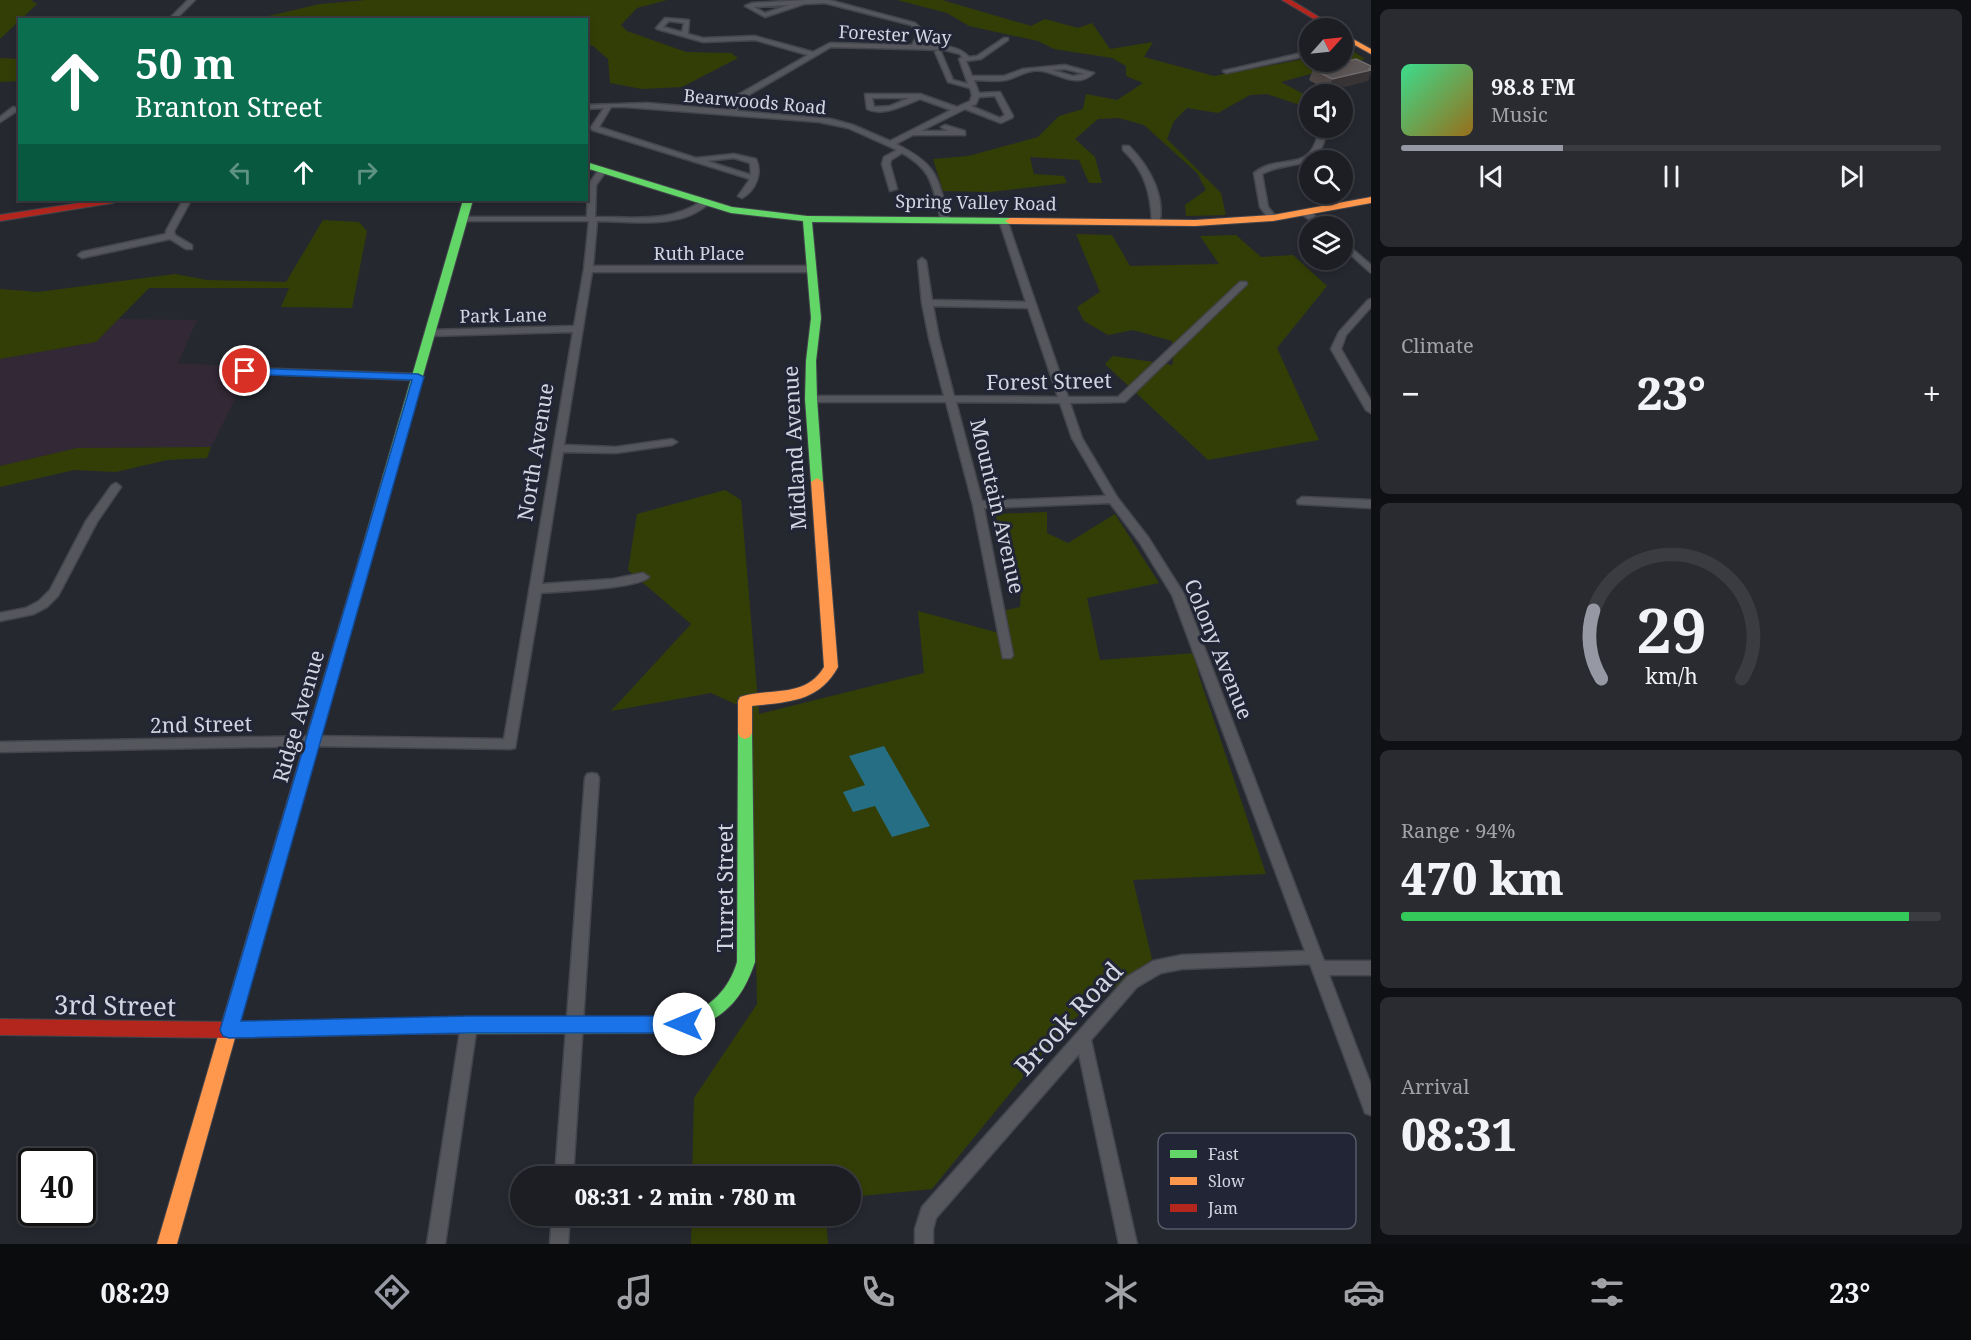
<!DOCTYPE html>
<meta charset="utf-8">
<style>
body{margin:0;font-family:"Noto Serif",serif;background:#292b31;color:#f1f3f6;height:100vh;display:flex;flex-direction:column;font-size:22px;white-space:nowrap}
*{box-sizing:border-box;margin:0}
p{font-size:20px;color:#a0a2a6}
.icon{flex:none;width:33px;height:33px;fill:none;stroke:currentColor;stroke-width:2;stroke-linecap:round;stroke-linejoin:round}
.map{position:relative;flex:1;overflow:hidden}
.details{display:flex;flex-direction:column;gap:9px;padding:9px;background:#0f1014;width:600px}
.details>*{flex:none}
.guide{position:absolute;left:18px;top:18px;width:570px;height:183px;border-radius:0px;box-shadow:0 3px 9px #0003,0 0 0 2px #3a3c41;background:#0b6e4f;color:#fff;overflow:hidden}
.needle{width:39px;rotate:63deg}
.controls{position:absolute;left:1299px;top:18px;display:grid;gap:12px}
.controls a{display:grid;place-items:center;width:54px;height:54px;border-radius:50%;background:#1c1e24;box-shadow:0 3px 9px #0003,0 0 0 2px #3a3c41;font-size:30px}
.speed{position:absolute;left:18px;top:1148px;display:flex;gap:12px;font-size:30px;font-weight:700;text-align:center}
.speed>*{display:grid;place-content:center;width:78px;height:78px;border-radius:50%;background:#1c1e24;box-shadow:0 3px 9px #0003,0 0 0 2px #3a3c41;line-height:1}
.speed .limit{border:3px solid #111;border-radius:9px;background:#fff;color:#111}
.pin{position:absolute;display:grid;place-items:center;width:51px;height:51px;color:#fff;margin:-26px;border:3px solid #fff;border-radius:50%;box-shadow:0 2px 6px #0007}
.me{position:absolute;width:66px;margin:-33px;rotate:270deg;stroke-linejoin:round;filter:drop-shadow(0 0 4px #0008)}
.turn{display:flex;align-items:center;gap:21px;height:126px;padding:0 18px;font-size:27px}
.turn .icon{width:78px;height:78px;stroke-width:2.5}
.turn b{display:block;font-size:42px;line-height:51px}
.lanes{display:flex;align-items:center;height:57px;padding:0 18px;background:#0003;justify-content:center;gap:30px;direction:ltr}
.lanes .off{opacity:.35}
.big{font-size:45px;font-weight:800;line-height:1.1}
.details .tile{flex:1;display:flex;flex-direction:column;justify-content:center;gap:9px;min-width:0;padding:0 21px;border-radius:9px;background:#292b31}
.details .dial{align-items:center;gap:0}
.dial svg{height:156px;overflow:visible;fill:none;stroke:#3a3c41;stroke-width:7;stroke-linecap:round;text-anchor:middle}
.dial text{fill:#f1f3f6;stroke:none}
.song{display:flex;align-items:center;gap:18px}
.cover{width:72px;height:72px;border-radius:9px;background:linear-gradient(135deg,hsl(150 70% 55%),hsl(40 70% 35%))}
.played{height:6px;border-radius:3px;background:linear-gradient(90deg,#9699a3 30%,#3a3c41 30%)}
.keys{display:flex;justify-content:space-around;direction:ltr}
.heat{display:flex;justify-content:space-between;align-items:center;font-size:33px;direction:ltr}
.charge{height:9px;border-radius:4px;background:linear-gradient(90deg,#34c759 94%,#3a3c41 0)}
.trip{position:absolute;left:510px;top:1166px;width:351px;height:60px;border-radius:30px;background:#1c1e24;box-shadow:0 3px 9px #0003,0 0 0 2px #3a3c41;font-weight:800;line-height:60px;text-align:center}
.tabs{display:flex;height:96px;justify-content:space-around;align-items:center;background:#0b0c0e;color:#a0a2a6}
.tabs .icon{width:42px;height:42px}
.tabs .selected{color:#9699a3}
.tabs b{font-size:27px;color:#f1f3f6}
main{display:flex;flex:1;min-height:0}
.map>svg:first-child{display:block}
</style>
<main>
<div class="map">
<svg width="1371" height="1244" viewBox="0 0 1371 1244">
<rect width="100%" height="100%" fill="#262830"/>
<!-- education -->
<polygon fill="#322836" points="119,319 197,320 178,363 251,367 211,447 77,448 0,466 0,359 96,342"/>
<!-- green -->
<g fill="#333e06">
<polygon points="0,0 31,0 37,4 0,39"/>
<polygon points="367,0 667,0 637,8 621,25 627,31 686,52 731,53 738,58 682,87 642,89 610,83 608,59 593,46 587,45 586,20 206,19 260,18 320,4"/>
<polygon points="897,0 942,0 1031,26 1045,19 1078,28 1092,23 1110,49 1153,42 1144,57 1214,76 1309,58 1310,62 1342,62 1343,51 1351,50 1365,59 1281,82 1309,97 1309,108 1267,94 1250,95 1218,113 1187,108 1174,121 1167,139 1221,193 1226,215 1186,216 1185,205 1206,190 1197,173 1144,125 1119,118 1098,119 1075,139 1095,157 1102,183 1089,183 1079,160 1030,157 1034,174 1064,176 1067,183 990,192 943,191 933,159 968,156 1038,137 1059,116 1083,109 1086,94 1117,100 1143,83 1126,76 1126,66 1112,58 1054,49 1038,41 969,26 947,13"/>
<polygon points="0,58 19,59 19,81 0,82"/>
<polygon points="323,220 359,222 367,231 352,308 281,307 289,288 149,288 96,342 0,359 0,289 38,292 175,274 207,280 286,282"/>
<polygon points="1076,234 1112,235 1130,266 1219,264 1200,236 1236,235 1261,257 1293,255 1327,286 1277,348 1319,440 1208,460 1105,364 1113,356 1173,365 1172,341 1133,330 1108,335 1084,321 1077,307 1100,292"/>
<polygon points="211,447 207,458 167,460 116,472 74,470 0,487 0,466 77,448"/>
<polygon points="725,490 741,500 759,714 924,673 918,611 1010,636 1006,610 1020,607 1021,591 995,514 1047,512 1047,533 1068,543 1115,514 1159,583 1087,598 1100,660 1196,653 1198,673 1266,874 1133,880 1152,959 1065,1026 932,1189 851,1197 850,1176 692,1176 694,1098 757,1004 751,711 711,693 611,711 691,624 628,570 637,514"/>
<polygon points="692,1215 826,1215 828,1244 691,1244"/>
</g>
<!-- water -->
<polygon fill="#266e84" points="884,746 930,826 892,837 875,806 853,812 843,792 865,785 849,756"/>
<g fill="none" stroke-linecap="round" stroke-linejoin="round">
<!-- street casing -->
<g stroke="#43454c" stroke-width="3">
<g id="street">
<polygon points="188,0 195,0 175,20 168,20"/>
<path d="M805 0H829L915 23 925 32 918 45C934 46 957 43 969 57L977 56 1004 38H1008V40L981 59 966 61 972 76H1004L1023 69 1065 65 1094 73C1076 89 1061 74 1042 71 1030 68 1018 77 1006 80 996 82 984 80 974 80L979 93 1000 92 1013 116 1012 118 1001 123 965 109 921 131H948L941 127 945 125 965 131V135H913L896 144C938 165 937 176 949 219L945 221 941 219C932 187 934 171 902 153L891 160 890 164 897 189 890 191 882 164 884 157 897 150 848 128 819 122 626 107H611L599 127 696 158 734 154 756 159C763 174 755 191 742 198L738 196 750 179 592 130 591 127 604 108 586 109V105L647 103 730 110 734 97 808 55 755 40 703 42 657 29 656 28 665 18 689 20 688 34 703 38 755 36 813 52 830 43 912 45 919 32 911 25 825 3 804 4 765 17 745 6 752 3ZM789 5 765 13 754 7ZM669 21 684 23 682 32 663 27ZM831 47 945 50 960 54 962 57 959 59 968 84 953 80 941 52 938 50 935 52 948 82 970 88 972 95 970 101 957 107 920 94H865L867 109C883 117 905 105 920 99L951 110 890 141 853 125 831 119 737 111 740 100ZM1065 69 1085 74 1073 76 1052 70ZM995 96 1005 115 1000 118 971 106 976 104 979 97ZM872 98H909L890 106 874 107ZM734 158 750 163 751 175 707 161Z"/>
<polygon points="1310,51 1310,55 1226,73 1223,71"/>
<polygon points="13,107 20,109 0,122 0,117"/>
<path d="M1319 128H1327C1320 176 1294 157 1262 174L1268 207 1277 218 1270 220 1260 207 1254 173C1281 151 1312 177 1319 128Z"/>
<path d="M1123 146H1129C1149 166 1166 196 1159 225L1152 223C1151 193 1145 171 1123 150Z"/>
<path d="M600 168 607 170 596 185 595 217C632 217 671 223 702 201L709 203C681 230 633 221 597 221L593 266H811L815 269 811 272H592L564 445 616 447 672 439 677 442 672 445 616 453 563 452 542 584 613 579 643 573 649 577C637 589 561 591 541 593L515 748 510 749 313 746 0 752V742L313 736 504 739 573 332 430 336 425 333 430 330 574 326 584 269 589 221H463L459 219 463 217H587L588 185Z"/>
<polygon points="183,200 191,200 174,231 175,235 192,245 192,249 186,249 170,239 82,258 78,255 82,252 166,234 166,231"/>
<polygon points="1303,211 1309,211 1327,226 1318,226 1303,215"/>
<path d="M1000 218 1007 220 1068 397H1118L1240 282H1246L1247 284 1125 402 1070 403 1082 438 1117 497 1148 537 1184 594 1324 961H1371V975H1329L1371 1085V1115L1365 1113 1363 1107 1310 964 1182 969 1161 973 1137 987 1091 1040 1137 1244H1119L1079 1054 936 1218 933 1229V1244H915V1229L922 1207 1127 977 1153 961 1182 955 1305 951 1172 595 1140 543 1110 503 984 508 1013 655 1011 658H1003L973 505 946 402H811L806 399 811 396H944L929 338 922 303 918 261 922 258 926 261 932 300 1026 302 999 220ZM933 306 1028 308 1058 397 954 396 939 338ZM956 402 1060 403 1072 438 1106 496 982 501Z"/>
<polygon points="1342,240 1371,265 1371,273 1342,247"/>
<polygon points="1371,299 1371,307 1346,335 1341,349 1371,401 1371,413 1366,410 1331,349 1339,332 1368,300"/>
<polygon points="245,368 418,374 423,377 418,380 242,373 242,369"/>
<polygon points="116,483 121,487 97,522 58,596 47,607 34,614 0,621 0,613 26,608 39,601 50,590 86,521 112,485"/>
<polygon points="1302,497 1371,500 1371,508 1298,504 1297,501"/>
<polygon points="592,773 597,774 599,778 573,1176 555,1176 585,778 587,774"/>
<polygon points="469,1017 475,1020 477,1025 445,1244 427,1244 461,1025 463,1020"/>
<polygon points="552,1215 570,1215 568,1244 550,1244"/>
</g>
</g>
<!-- fast casing -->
<g stroke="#43454c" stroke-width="2">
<g id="fast">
<polygon points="586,162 732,207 807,216 1010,218 1015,221 1010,224 812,222 821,318 816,361 817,399 823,482 817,486 811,482 805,399 806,361 811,318 803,221 731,213 586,168"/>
<polygon points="463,200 473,200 370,562 364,566 358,562"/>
<path d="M745 727 750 729 752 733 755 962C741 1003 723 1018 684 1033L407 1034 401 1032 398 1026 401 1020 407 1018 684 1017C711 1007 729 989 737 962L738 733 740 729Z"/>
</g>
</g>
<!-- slow casing -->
<g stroke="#43454c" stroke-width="2">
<g id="slow">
<polygon points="1342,33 1371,49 1371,54 1342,38"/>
<polygon points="1371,197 1371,203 1273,221 1195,226 1010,224 1005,221 1010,218 1195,220 1273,215"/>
<path d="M817 478 823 482 838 667C819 702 788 702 752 706V733L750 737 745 739 740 737 738 733V701L740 697C770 687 805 699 824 667L811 482Z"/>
<polygon points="263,903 269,905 271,910 177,1244 157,1244 255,910 257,905"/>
</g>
</g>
<!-- jam casing -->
<g stroke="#43454c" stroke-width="2">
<g id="jam">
<polygon points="1282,0 1291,0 1337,28 1329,28"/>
<polygon points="99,200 118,200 113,203 0,221 0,215"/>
<polygon points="364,558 370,562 271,910 269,915 263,917 257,915 255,910 358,562"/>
<polygon points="407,1018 413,1020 416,1026 413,1032 407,1034 229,1038 0,1035 0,1019 229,1022"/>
</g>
</g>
<!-- street -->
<use href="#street" fill="#55575d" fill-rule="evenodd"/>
<!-- fast -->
<use href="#fast" fill="#63d668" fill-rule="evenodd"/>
<!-- slow -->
<use href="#slow" fill="#ff974d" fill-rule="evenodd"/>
<!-- jam -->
<use href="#jam" fill="#b3261e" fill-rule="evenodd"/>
</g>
<!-- wall -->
<polygon fill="#4e4746" points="1313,69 1369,79 1367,81 1328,91 1309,80"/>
<!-- shaded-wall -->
<polygon fill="#383436" points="1371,68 1371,74 1367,81 1328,91 1332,79"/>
<!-- building -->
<polygon fill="#5c5656" stroke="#6f6a6c" stroke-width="1.5" points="1356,59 1371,66 1371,68 1369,69 1371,70 1332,79 1313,69"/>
<!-- route -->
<polygon fill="#1a73e8" stroke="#114b97" stroke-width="1.5" points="245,368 418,374 424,377 241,1021 469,1016 684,1016 691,1018 693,1024 691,1031 684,1033 469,1033 229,1038 223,1036 220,1030 412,380 241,374 241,369"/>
<g text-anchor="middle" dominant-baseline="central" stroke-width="6" stroke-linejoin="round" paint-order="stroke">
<!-- far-street labels -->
<g font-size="18" fill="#d3d6e1" stroke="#212535">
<text transform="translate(895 34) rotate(3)">Forester Way</text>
<text transform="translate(755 101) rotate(5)">Bearwoods Road</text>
<text transform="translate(976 202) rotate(1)">Spring Valley Road</text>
<text x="699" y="253">Ruth Place</text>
<text transform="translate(503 315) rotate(-1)">Park Lane</text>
</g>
<!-- street labels -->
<g font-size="21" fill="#d3d6e1" stroke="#212535">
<text transform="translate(1049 381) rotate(-1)">Forest Street</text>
<text transform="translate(794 448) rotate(-93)">Midland Avenue</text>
<text transform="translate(535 452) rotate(-81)">North Avenue</text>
<text transform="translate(998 506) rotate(77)">Mountain Avenue</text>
<text transform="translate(1219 649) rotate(68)">Colony Avenue</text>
<text transform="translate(298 716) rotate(-74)">Ridge Avenue</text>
<text transform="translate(201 724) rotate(-1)">2nd Street</text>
<text transform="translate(725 888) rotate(-90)">Turret Street</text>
</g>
<!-- near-street labels -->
<g font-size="26" fill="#d3d6e1" stroke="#212535">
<text transform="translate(115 1005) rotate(1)">3rd Street</text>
<text transform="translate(1068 1018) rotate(-47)">Brook Road</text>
</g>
</g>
<!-- legend -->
<rect x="1158" y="1133" width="198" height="96" rx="9" fill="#212535" stroke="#565a69" stroke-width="1.5"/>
<rect x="1170" y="1150" width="27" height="8" fill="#63d668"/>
<rect x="1170" y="1177" width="27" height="8" fill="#ff974d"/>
<rect x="1170" y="1204" width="27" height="8" fill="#b3261e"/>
<g font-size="16" fill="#d3d6e1">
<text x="1208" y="1160">Fast</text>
<text x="1208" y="1187">Slow</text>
<text x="1208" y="1214">Jam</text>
</g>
</svg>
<div class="controls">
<a><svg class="needle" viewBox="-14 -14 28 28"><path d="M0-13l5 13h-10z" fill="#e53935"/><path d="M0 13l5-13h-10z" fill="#a0a2a6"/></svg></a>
<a><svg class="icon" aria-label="sound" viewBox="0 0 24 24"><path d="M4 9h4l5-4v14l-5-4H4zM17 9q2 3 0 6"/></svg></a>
<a><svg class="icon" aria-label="search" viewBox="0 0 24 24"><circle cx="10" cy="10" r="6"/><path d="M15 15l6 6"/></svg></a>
<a><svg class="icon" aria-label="layers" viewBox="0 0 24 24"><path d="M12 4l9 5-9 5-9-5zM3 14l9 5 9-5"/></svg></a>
</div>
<div class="speed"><div class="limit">40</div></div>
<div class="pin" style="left:245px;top:371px;background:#d93025"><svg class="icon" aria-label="arrive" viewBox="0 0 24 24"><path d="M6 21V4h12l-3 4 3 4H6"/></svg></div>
<svg class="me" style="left:684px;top:1024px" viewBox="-20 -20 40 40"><circle r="19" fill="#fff"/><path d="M0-13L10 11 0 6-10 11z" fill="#1a73e8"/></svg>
<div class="trip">08:31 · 2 min · 780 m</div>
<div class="guide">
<div class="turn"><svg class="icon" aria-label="ahead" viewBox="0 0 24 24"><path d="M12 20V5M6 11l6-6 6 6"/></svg><div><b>50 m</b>Branton Street</div></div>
<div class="lanes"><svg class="icon off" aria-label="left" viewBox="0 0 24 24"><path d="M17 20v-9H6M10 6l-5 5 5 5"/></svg><svg class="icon" aria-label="ahead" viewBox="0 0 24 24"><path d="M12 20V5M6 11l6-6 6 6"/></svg><svg class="icon off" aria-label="right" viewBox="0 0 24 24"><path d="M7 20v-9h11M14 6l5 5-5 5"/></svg></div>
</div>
</div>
<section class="details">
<div class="tile">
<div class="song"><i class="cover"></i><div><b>98.8 FM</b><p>Music</p></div></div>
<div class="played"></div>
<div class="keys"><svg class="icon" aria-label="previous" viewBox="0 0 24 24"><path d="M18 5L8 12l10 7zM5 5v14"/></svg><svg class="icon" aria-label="pause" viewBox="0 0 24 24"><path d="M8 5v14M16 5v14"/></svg><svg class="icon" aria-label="next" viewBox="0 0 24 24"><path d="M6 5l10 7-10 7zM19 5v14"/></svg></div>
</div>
<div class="tile"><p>Climate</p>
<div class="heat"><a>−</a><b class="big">23°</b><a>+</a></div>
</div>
<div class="tile dial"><svg viewBox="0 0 100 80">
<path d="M14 69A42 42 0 1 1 86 69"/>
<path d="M14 69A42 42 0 0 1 10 34" stroke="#9699a3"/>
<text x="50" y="56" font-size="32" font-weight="700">29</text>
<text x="50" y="72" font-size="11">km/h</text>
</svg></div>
<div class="tile"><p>Range · 94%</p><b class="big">470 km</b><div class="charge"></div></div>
<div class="tile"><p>Arrival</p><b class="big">08:31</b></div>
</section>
</main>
<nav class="tabs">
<b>08:29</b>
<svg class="icon selected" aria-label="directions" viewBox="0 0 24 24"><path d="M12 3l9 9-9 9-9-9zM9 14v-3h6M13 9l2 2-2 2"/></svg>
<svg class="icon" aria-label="music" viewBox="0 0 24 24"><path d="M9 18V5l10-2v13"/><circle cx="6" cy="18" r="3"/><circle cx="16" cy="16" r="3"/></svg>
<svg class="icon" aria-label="phone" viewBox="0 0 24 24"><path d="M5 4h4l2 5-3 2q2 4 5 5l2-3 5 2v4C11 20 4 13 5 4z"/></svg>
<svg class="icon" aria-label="climate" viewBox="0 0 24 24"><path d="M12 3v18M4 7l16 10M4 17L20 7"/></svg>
<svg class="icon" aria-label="car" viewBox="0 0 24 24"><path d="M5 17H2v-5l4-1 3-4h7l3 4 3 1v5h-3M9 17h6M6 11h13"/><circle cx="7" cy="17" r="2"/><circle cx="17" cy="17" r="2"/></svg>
<svg class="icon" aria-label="filters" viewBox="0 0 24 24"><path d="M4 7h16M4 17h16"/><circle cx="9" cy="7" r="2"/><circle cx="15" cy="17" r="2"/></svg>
<b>23°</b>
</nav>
